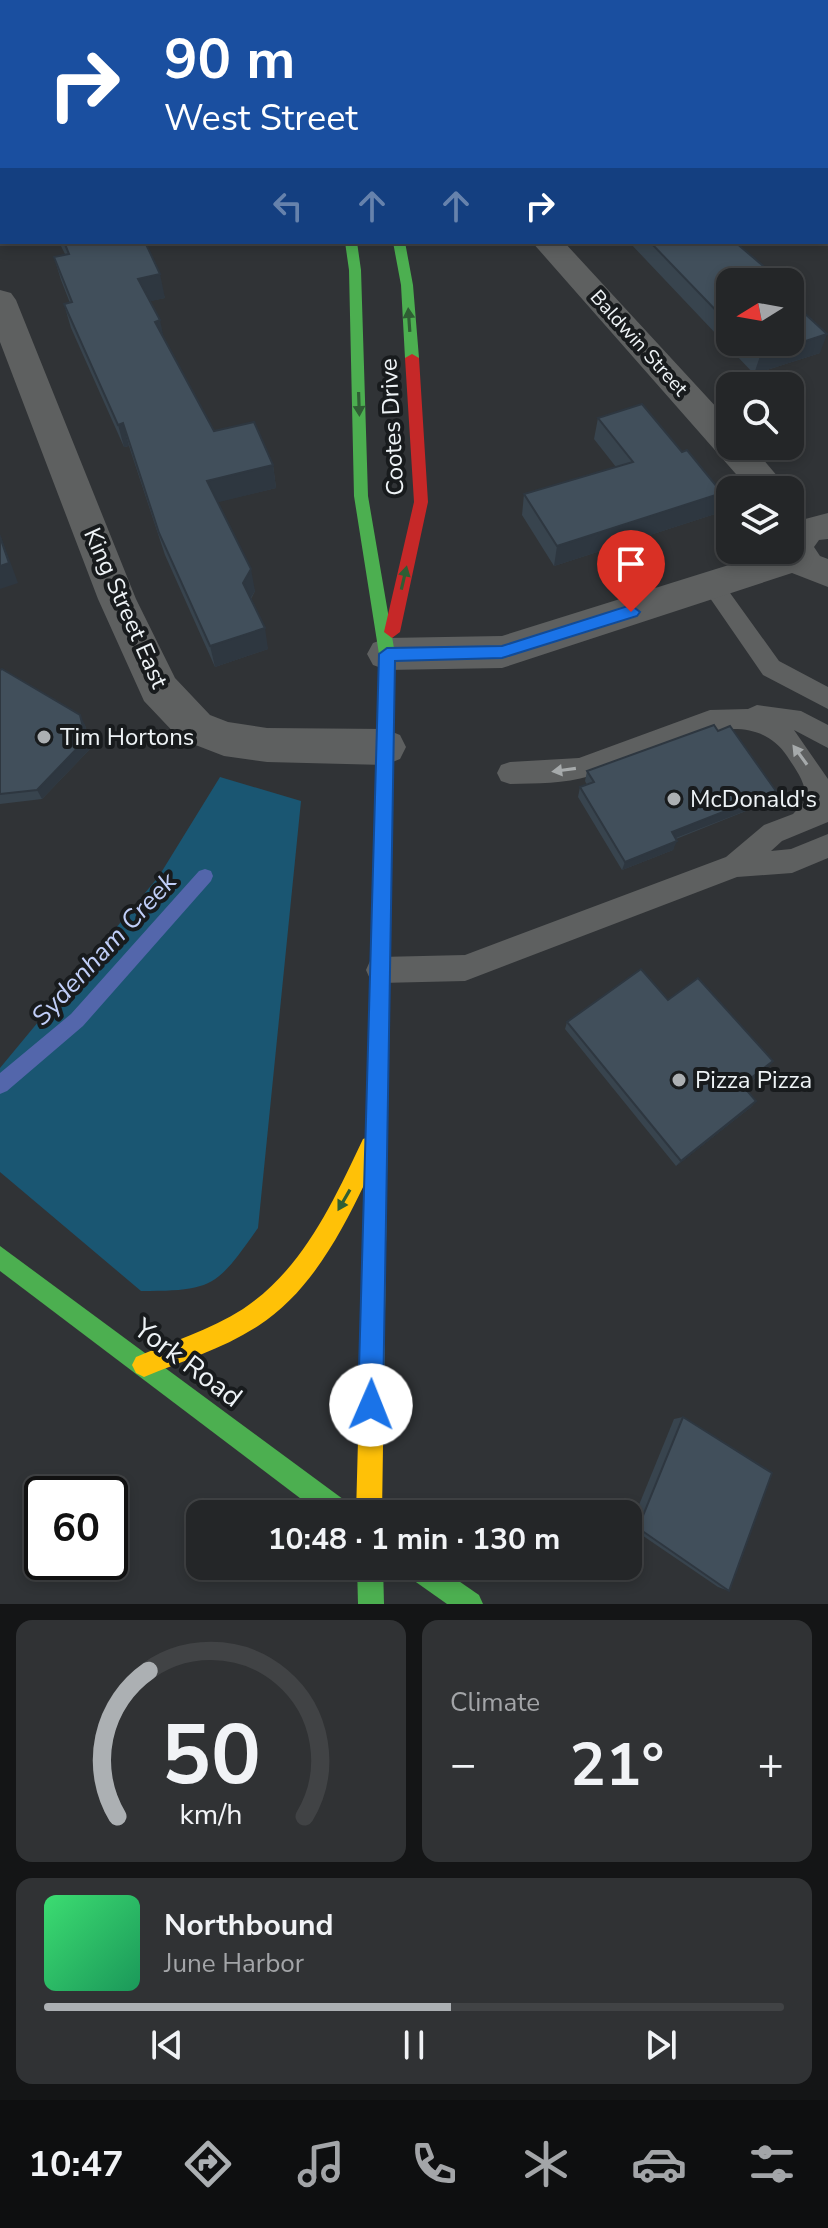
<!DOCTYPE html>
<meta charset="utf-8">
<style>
body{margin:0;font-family:"Nunito Sans",sans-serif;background:#303234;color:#f1f3f6;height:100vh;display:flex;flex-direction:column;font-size:30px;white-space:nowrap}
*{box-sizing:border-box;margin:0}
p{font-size:26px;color:#a3a5a8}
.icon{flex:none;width:44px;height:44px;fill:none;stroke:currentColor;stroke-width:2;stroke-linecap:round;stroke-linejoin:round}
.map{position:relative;height:1604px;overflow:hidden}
.details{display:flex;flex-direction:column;gap:16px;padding:16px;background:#141516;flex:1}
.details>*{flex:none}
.banner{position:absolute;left:0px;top:0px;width:828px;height:244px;box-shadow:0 4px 12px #0003,0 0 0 2px #414345;background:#1a4fa0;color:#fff;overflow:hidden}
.needle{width:52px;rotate:259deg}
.tools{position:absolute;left:716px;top:268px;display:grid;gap:16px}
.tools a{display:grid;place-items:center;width:88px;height:88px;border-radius:16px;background:#242628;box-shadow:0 4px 12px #0003,0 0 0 2px #414345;font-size:40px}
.speed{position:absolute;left:24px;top:1476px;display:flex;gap:16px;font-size:40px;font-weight:700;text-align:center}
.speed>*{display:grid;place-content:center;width:104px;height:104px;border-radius:50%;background:#242628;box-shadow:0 4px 12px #0003,0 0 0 2px #414345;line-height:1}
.speed .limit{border:4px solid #111;border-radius:12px;background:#fff;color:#111}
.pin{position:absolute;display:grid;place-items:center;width:68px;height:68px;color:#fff;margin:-82px -34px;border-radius:50% 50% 50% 0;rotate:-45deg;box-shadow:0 0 8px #0007}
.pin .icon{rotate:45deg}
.me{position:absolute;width:88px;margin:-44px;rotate:1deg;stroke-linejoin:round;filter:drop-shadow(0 0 6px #0008)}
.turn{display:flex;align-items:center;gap:28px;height:168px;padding:0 32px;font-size:36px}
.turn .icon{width:104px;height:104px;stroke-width:2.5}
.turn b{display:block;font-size:56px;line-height:68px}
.lanes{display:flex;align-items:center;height:76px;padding:0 32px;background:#0003;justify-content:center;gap:40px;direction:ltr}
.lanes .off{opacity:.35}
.big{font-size:60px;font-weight:700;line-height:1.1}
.details .card{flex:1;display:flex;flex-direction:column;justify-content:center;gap:12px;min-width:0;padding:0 28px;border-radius:16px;background:#303234}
.details .dial{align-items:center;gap:0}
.dial svg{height:208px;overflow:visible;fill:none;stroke:#414345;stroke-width:7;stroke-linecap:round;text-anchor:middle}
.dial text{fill:#f1f3f6;stroke:none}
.song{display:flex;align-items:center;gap:24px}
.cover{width:96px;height:96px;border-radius:12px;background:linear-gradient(135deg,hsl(140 70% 55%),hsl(150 70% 35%))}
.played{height:8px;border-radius:4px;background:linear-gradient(90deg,#acb0b3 55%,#414345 55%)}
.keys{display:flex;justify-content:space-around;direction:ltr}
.heat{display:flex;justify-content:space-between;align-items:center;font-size:44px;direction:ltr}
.details .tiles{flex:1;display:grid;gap:16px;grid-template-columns:1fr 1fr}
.card:last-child{grid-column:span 2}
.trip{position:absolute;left:186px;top:1500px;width:456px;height:80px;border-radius:16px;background:#242628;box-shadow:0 4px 12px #0003,0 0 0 2px #414345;font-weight:700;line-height:80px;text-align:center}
.tab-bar{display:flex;height:128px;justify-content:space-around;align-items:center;background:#0e0f10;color:#a3a5a8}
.tab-bar .icon{width:56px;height:56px}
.tab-bar .selected{color:#acb0b3}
.tab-bar b{font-size:36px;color:#f1f3f6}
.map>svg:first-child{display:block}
</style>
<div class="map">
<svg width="828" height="1604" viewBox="0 0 828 1604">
<rect width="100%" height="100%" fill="#303336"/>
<!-- green -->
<path fill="#1a5672" d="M220 777 301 801 258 1228C217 1286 214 1291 141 1291L0 1172V1068L159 876Z"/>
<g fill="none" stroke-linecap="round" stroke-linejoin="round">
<!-- stream -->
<polygon fill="#5366ab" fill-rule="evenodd" points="205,869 211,871 213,876 211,881 83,1026 7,1091 0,1094 0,1073 71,1014 199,871"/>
<!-- lane -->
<g fill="#5e6060" fill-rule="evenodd">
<polygon points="712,577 720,579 779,661 828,687 828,709 763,675 701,585 704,579"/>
<path d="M757 705 801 711 828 725V748L794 730 828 779V822L782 841 771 851 791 849 828 834V858L792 873 737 877 465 981 380 983 370 979 366 970 370 961 380 957 465 955 726 857 764 825 793 814 806 800C806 782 796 770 787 756 744 692 643 760 590 776 564 784 537 783 510 784L501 781 497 773 501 765 510 762 579 758 710 710 748 709Z"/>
</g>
<!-- street -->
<g fill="#5e6060" fill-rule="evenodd">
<polygon points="2,200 2,218 0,219 0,201"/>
<polygon points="532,242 564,242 730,422 730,446 752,446 789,490 750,490"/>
<polygon points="0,290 11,293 16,300 136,599 175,678 210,715 228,722 267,728 385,729 400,735 406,747 400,759 385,765 267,762 224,756 180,739 144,701 98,599 0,342"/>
<polygon points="828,513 828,539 819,540 814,547 820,556 828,559 828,587 792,573 502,668 387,670 373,665 367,654 373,643 387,638 502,636 777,550 790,550 790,523"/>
</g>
<!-- fast -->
<g fill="#4caf50" fill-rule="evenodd">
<rect x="288" y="0" width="10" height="2"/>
<polygon points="335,0 345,0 346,2 336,2"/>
<polygon points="789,0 801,0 802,2 790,2"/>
<rect x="826" y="19" width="2" height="8"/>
<polygon points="345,242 357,242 361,270 368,496 395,654 387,1176 384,1184 376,1187 368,1184 365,1176 379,654 354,496 349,270"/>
<polygon points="393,242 405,242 413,285 419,358 412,362 405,358 401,285"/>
<polygon points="0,1246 351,1505 355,1514 321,1514 0,1271"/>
<polygon points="357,1566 383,1566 384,1604 358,1604"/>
<polygon points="402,1566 437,1566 479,1595 483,1604 447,1604 406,1575"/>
</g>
<!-- slow -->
<path fill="#ffc107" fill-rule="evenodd" d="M371 1136 379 1139 382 1147 373 1166 384 1168 387 1176 382 1514H356L365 1183C339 1237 309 1293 258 1326 223 1349 182 1361 144 1377L136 1373 132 1365 136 1357C171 1342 210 1330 243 1309 303 1269 333 1202 363 1139Z"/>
<!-- jam -->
<polygon fill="#c62828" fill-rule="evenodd" points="412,354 419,358 428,502 400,632 392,638 384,632 414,502 405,358"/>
</g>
<!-- wall -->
<g fill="#38444e">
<polygon points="585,0 776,0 779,2 587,2"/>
<rect x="0" y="23" width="2" height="124"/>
<polygon points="59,242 145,242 165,298 150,301 164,338 214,431 273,465 276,488 217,502 255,591 251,599 268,649 215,667 165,555 129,446 124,447 71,328 64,304 70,303 61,280 54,257 65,254"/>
<polygon points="629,242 735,242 730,282 730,342 790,342 820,353 754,374"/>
<polygon points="598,418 715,514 554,566 522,515 524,494 616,467 594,439"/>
<polygon points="0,670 85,725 90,749 42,799 0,804"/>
<polygon points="587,771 771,801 676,839 673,850 622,870 578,797 580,787 587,785 585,781"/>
<polygon points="668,1000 768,1068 744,1087 756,1101 751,1107 676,1166 565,1029 567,1022"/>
<polygon points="683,1417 729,1591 718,1587 630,1527 674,1419"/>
</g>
<!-- shaded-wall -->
<g fill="#2e3740">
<polygon points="22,0 104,0 104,2 10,2"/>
<polygon points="107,0 175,0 164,2 107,2"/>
<polygon points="526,0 539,0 537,2 524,2"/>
<polygon points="2,3 2,21 0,21 0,4"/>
<polygon points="828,98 828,115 826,115 826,99"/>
<polygon points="160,274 165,298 143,303 138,279"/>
<polygon points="160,320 165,344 155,322"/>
<polygon points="827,334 820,353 754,374 760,356"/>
<polygon points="123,423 129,446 124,447 118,425"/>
<polygon points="273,465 276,488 211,504 207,481"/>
<polygon points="722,493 715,514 554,566 557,546"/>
<polygon points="0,534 18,583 0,589"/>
<polygon points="251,569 255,591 247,604 243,583"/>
<polygon points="265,628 268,649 215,667 210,646"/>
<polygon points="80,715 85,725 90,749 42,799 37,790"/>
<polygon points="776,791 771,801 668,841 672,832"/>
<polygon points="677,841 673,850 622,870 625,862"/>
<polygon points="773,1061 768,1068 737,1092 742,1085"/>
<polygon points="756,1101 751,1107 676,1166 681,1161"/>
</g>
<!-- building -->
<g fill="#414f5b" stroke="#2e3740" stroke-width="2">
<polygon points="0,0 22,0 2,2 0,4"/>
<polygon points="190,0 237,0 237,2 191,2"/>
<polygon points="458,0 526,0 524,2 456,2"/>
<polygon points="605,0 776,0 779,2 607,2"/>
<rect x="0" y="23" width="2" height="107"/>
<polygon points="826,36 828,37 828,98 826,99"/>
<polygon points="64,242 145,242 160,274 138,279 160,320 155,322 214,431 254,422 273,465 207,481 251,569 243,583 265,628 210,646 159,533 123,423 118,425 64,304 72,302 54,257 69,254"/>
<polygon points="650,242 735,242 782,282 730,282 730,325"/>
<polygon points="790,300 827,334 760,356 746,342 790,342"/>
<polygon points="642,404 682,452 687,450 722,493 557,546 524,494 633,462 598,418"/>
<polygon points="0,537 9,563 0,566"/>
<polygon points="2,669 80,715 86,739 37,790 0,794 0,670"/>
<polygon points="714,725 718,731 730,726 776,791 672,832 677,841 625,862 580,787 594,782 587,771"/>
<polygon points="641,969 668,1000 698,978 773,1061 742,1085 756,1101 681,1161 567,1022"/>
<polygon points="683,1417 772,1473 729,1591 638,1528"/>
</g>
<!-- one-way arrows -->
<defs><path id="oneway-solid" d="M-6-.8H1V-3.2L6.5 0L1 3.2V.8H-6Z" transform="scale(2)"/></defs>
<g fill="#2f5e34">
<use href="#oneway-solid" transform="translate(409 320) rotate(-94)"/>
<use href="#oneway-solid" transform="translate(359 404) rotate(88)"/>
<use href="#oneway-solid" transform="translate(404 578) rotate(-77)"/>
<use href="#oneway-solid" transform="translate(344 1200) rotate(120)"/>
</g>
<g fill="#a6aaab">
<use href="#oneway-solid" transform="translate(800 755) rotate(-126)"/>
<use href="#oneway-solid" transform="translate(564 770) rotate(172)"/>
</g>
<!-- route -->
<polygon fill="#1a73e8" stroke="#114b97" stroke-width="2" points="631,605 640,612 637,616 502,658 395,661 383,1405 379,1413 371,1417 362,1413 358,1405 379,654 387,648 502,646"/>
<!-- markers -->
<g fill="#acb0b3" stroke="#181b1d" stroke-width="3">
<circle cx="44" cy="737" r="8"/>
<circle cx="674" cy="799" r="8"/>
<circle cx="679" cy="1080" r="8"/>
</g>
<g text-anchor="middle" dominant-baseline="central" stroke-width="8" stroke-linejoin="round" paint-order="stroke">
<!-- far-street labels -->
<g font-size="20" fill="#eef3f6" stroke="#181b1d">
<text transform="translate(639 343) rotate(48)">Baldwin Street</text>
</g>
<!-- street labels -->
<g font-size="24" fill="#eef3f6" stroke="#181b1d">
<text transform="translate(392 427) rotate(-93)">Cootes Drive</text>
<text transform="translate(126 608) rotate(66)">King Street East</text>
</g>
<!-- poi labels -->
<g font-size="24" fill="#eef3f6" stroke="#181b1d" text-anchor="start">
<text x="60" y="737">Tim Hortons</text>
<text x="690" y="799">McDonald's</text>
<text x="695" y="1080">Pizza Pizza</text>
</g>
<!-- water labels -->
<g font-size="26" font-style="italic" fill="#c0cef8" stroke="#181b1d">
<text transform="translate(104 949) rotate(-47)">Sydenham Creek</text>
</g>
<!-- near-street labels -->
<g font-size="28" fill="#eef3f6" stroke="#181b1d">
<text transform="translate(188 1363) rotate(37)">York Road</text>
</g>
</g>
</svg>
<div class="tools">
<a><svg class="needle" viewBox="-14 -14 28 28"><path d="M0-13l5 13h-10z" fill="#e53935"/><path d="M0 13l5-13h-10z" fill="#a3a5a8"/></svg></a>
<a><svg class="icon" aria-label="search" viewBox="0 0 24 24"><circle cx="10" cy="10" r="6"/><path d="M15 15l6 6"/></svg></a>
<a><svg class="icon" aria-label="layers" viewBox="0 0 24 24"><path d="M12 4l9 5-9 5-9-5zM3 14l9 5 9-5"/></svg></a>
</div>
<div class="speed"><div class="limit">60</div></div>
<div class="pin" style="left:631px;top:612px;background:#d93025"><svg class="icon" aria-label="arrive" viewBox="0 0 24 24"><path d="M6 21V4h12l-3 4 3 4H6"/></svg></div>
<svg class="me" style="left:371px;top:1405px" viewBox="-20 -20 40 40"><circle r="19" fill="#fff"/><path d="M0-13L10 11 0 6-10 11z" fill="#1a73e8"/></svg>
<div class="trip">10:48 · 1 min · 130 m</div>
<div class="banner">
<div class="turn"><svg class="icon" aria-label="right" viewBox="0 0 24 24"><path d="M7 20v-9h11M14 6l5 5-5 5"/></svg><div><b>90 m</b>West Street</div></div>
<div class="lanes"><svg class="icon off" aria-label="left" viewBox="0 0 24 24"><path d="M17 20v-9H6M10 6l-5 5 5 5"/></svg><svg class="icon off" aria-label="ahead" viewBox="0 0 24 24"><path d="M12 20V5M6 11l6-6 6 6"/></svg><svg class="icon off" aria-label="ahead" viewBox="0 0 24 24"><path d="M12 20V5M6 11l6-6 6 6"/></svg><svg class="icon" aria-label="right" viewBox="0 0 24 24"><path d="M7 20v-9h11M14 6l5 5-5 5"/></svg></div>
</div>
</div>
<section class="details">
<div class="tiles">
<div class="card dial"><svg viewBox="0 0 100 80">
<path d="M14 69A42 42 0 1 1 86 69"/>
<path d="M14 69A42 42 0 0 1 26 13" stroke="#acb0b3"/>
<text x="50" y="56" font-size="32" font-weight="700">50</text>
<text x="50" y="72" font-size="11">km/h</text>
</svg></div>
<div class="card"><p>Climate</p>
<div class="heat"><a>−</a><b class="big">21°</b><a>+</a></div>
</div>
<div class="card">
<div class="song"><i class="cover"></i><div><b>Northbound</b><p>June Harbor</p></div></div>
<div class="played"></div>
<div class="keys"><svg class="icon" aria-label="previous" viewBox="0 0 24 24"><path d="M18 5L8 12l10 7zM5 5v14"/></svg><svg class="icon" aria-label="pause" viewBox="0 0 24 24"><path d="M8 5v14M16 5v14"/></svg><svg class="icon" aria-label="next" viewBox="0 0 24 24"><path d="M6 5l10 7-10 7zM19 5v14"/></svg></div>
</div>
</div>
</section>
<nav class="tab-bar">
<b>10:47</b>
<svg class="icon selected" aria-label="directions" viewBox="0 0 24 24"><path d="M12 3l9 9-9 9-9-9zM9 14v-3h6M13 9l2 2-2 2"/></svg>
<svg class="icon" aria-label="music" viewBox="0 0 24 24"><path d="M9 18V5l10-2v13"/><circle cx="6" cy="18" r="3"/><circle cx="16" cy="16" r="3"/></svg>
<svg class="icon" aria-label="phone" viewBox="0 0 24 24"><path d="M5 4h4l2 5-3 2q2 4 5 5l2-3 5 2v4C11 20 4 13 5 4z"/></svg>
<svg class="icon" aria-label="climate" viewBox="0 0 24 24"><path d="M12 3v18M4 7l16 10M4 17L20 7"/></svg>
<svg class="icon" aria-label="car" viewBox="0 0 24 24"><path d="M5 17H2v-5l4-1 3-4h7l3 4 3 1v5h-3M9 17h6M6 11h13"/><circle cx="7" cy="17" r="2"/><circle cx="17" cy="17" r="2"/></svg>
<svg class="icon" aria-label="filters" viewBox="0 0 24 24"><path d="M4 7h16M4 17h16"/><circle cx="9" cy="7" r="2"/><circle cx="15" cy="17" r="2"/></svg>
</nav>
